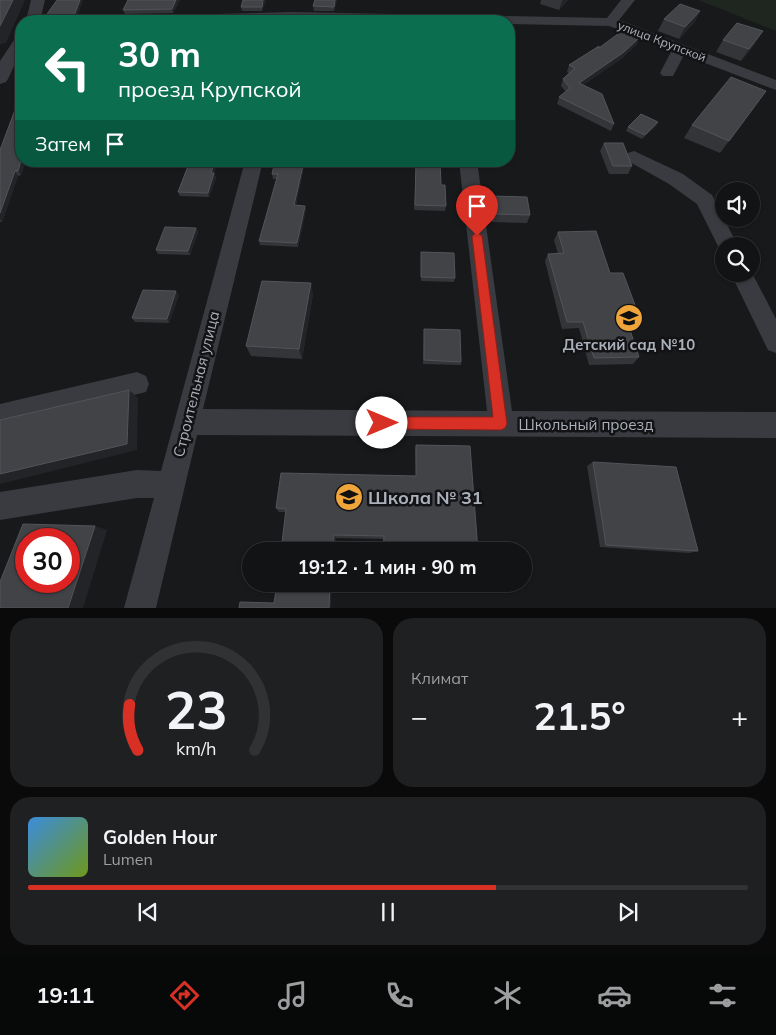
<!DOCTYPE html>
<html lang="ru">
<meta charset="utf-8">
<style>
body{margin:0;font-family:Mulish,sans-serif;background:#1f2022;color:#f1f3f6;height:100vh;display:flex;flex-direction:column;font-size:19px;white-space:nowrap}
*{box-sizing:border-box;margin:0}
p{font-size:16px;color:#9c9ea0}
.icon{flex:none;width:28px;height:28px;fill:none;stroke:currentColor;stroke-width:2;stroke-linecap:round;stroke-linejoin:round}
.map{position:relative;height:608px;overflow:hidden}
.details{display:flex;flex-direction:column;gap:10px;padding:10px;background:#0a0a0b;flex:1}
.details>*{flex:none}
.guide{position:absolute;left:15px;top:15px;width:500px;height:152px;border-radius:20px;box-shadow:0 1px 4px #0004,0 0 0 1px #313234;background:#0b6e4f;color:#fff;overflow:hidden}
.buttons{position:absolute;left:715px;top:182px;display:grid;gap:10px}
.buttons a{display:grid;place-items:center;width:45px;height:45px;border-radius:50%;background:#121314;box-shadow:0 1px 4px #0004,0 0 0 1px #313234;font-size:25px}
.speed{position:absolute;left:15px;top:528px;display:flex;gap:10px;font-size:25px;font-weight:700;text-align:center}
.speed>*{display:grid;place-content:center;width:65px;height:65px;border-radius:50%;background:#121314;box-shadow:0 1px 4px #0004,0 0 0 1px #313234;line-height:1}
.speed .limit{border:8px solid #d22;background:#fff;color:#111}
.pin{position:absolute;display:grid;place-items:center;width:42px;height:42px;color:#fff;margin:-51px -21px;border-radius:50% 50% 50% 0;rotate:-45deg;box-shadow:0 0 5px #0007}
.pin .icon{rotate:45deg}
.me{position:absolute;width:55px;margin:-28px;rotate:90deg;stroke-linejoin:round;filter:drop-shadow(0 0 4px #0008)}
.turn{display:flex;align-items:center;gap:18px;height:105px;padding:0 20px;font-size:22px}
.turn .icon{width:65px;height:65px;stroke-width:2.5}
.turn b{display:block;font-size:35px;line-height:42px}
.then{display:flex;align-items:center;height:48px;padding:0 20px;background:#0003;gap:10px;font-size:19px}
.big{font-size:38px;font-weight:700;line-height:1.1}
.details .widget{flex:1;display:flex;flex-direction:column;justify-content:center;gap:8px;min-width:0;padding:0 18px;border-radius:20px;background:#1f2022}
.details .dial{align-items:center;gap:0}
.dial svg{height:130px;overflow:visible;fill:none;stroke:#313234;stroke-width:7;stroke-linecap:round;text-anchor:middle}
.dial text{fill:#f1f3f6;stroke:none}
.song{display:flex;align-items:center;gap:15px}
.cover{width:60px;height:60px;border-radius:8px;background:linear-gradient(135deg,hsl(210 70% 55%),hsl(80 70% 35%))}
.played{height:5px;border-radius:2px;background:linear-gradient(90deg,#d93025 65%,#313234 65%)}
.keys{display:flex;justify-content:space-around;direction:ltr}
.heat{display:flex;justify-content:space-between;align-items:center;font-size:28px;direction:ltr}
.details .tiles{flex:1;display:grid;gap:10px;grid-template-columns:1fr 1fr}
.widget:last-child{grid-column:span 2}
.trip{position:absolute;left:242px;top:542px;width:290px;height:50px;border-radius:25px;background:#121314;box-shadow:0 1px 4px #0004,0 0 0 1px #313234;font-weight:700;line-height:50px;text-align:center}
.dock{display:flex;height:80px;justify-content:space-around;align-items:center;background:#070808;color:#9c9ea0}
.dock .icon{width:35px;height:35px}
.dock .on{color:#d93025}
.dock b{font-size:22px;color:#f1f3f6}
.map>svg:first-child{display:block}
</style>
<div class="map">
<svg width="776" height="608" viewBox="0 0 776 608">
<rect width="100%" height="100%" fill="#18191b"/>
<!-- green -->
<polygon fill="#1e261f" points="698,0 776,0 776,31"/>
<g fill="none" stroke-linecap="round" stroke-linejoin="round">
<!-- minor -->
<g fill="#393b40" fill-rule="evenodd">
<polygon points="31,0 45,0 40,21 26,21"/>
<polygon points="621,0 635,0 619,20 776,80 776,90 684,55 673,76 663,76 660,73 672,50 609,26 509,24 509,21 87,21 94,17 292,12 607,18"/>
<polygon points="21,36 21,51 8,79 6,82 0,84 0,61 16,37"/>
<polygon points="634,151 683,174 712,195 738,246 724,246 724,253 721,252 697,204 669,184 628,161 625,157 628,153"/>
<polygon points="245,161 263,161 203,409 487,411 459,161 477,161 512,411 776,412 776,438 197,435 156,608 124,608 154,498 137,498 0,520 0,492 137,470 161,471"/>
<polygon points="751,271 776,319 776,353 768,350 731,274 751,274"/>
<polygon points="137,372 146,376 149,384 146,392 0,428 0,404"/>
</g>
</g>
<!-- wall -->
<g fill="#343539">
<polygon points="128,0 180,0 173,13 125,14 123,10"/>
<polygon points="243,0 266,0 262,11 242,11 241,7"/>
<polygon points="315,0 337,0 334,11 314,11 313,6"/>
<polygon points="541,0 568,0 559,10 540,4"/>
<polygon points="700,11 694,23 679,39 658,31 664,19"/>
<polygon points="723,40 755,44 741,61 716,52"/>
<polygon points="637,44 621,59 583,85 614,124 611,131 557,104 559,97 566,92 561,86 563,79 569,73 567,72 569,65 599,48"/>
<polygon points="766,91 720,153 684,138 692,125"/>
<polygon points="21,94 21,175 18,176 2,222 0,222 0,150"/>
<polygon points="509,119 515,151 514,155 509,155"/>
<polygon points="658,122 656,126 642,139 626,131 628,127"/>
<polygon points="604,143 632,166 628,174 609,174 600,151"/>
<polygon points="190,161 218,161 214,173 216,178 209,197 180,196 178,192"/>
<polygon points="275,161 305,161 296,205 305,206 306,210 298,247 260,245 259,241 277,179 273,179 272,174"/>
<polygon points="416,161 441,185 446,206 445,211 414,210"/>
<polygon points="492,196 530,215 527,223 492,222 490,205"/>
<polygon points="196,228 198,232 190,255 158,254 156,250"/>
<polygon points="558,232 610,273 635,305 629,313 624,313 639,357 633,364 589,365 579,328 562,329 545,261 548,254 558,254 554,240"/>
<polygon points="421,256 455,278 454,282 421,281"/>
<polygon points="313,294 302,359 251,356 246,346"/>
<polygon points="179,295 169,323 135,322 132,318"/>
<polygon points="424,329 461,362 461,365 423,364"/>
<polygon points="416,445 470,446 384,539 336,538 335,551 281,551 286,512 279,512 276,508 416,476 415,450"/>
<polygon points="593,462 698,551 689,553 600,547 587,466"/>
</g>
<!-- shaded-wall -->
<g fill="#232427">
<polygon points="13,0 25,0 6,43 0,44 0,26"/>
<polygon points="80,0 83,0 76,21 72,21"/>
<polygon points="176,0 180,0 173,13 172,9"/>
<polygon points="263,0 266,0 262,11 262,7"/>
<polygon points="335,0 337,0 334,11 334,7"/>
<polygon points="563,0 568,0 559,10 562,1"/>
<polygon points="700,11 694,23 679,39 685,27"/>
<polygon points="763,31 755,44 741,61 749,49"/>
<polygon points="640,37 637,44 621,59 576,90 579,83"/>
<polygon points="658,122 656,126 642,139 645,135"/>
<polygon points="21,161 27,161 21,175 18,171"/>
<polygon points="215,161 218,161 213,178 211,173"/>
<polygon points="304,161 305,161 295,209 294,205"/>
<polygon points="15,171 18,176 2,222 0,219 0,213"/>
<polygon points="214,173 216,178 209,197 208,193"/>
<polygon points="305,206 306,210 298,247 297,243"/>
<polygon points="196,228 198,232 190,255 188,251"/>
<polygon points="311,283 313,294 302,359 299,349"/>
<polygon points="176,291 179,295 169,323 167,319"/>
<polygon points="129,390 138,398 137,450 0,484 0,474"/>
<polygon points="95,526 107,530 83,608 68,608"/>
<polygon points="334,535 336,538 335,551 333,551"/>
<polygon points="330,584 332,584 331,608 329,608"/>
</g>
<!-- building -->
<g fill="#414347" stroke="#515459" fill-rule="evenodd">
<polygon points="0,0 13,0 0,26"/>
<polygon points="57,0 80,0 72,21 42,21"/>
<polygon points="128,0 176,0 172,9 123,10"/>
<polygon points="243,0 263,0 262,7 241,7"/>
<polygon points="315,0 335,0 334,7 313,6"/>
<polygon points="680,4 700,11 685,27 664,19"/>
<polygon points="119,19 167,19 166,21 117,21"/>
<polygon points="237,19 258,19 257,21 236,21"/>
<polygon points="310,19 332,19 331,21 309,21"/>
<polygon points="470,19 488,19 489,21 467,21"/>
<polygon points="737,23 763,31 749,49 723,40"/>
<polygon points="622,31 640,37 624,52 579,83 602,94 614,124 559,97 570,88 563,79 575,68 569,65 599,46 599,48"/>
<polygon points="731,77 766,91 729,141 692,125"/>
<polygon points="21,94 21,161 18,171 15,171 0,213 0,150"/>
<polygon points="641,114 658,122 645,135 628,127"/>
<polygon points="509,119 515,151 509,151"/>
<polygon points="604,143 623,143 632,166 613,166"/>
<polygon points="190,161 215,161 211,173 214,173 208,193 178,192"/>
<polygon points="275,161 304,161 294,205 305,206 297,243 259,241 278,174 272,174"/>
<polygon points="416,161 440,161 441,185 445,185 446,206 415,205"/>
<polygon points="492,196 527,197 530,215 494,214"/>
<polygon points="165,227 196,228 188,251 156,250"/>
<polygon points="596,231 610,273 623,273 635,305 622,306 639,357 594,358 583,322 567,322 548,254 564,253 558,232"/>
<polygon points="421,252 454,253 455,278 421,277"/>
<polygon points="262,281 311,283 299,349 246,346"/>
<polygon points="143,290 176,291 167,319 132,318"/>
<polygon points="424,329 460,330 461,362 424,360"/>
<polygon points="129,390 127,444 0,474 0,420"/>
<polygon points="416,445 470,446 478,551 383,551 384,536 334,535 333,551 281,551 286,509 276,508 281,473 416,476"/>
<polygon points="593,462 676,467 698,551 606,545"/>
<path d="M23 524 95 526 68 608H0V582ZM26 539H69V581H26Z"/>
<polygon points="277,584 330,584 329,608 239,608 240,602 274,603"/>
</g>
<!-- route -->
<polygon fill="#d93025" stroke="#8d1f18" points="477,232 482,236 507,424 505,428 501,430 382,429 378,428 376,423 378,418 382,417 493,417 472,236"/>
<!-- icons -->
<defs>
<g id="school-disc" transform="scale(1.4375)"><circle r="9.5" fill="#f0a53a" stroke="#131316"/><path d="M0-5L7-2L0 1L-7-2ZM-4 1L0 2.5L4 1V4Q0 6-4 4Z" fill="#111"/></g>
</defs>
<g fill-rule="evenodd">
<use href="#school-disc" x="629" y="318"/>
<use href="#school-disc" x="349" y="497"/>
</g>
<g text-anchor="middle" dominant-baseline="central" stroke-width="5" stroke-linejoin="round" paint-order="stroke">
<!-- far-street labels -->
<g font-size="12" fill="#abb1ba" stroke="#131316">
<text transform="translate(662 41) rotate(21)">улица Крупской</text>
</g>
<!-- poi labels -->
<g font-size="15" font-weight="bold" fill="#abb1ba" stroke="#131316">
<text x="629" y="344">Детский сад №10</text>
</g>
<!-- street labels -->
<g font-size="15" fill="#abb1ba" stroke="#131316">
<text transform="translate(196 384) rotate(-76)">Строительная улица</text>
<text x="586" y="424">Школьный проезд</text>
</g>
<!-- near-poi labels -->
<g font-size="18" font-weight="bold" fill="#abb1ba" stroke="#131316" text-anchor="start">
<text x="368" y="497">Школа № 31</text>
</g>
</g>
</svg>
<div class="buttons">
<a><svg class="icon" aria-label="sound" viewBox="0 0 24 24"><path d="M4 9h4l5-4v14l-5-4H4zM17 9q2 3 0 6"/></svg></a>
<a><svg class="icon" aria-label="search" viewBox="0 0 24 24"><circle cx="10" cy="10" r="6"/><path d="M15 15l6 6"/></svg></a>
</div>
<div class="speed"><div class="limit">30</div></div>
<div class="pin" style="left:477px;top:236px;background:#d93025"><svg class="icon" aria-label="arrive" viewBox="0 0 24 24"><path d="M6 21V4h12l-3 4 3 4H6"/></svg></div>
<svg class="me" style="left:382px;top:423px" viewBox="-20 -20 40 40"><circle r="19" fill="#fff"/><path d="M0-13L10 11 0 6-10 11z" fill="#d93025"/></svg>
<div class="trip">19:12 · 1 мин · 90 m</div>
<div class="guide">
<div class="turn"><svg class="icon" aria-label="left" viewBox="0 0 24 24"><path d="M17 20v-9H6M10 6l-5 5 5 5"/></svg><div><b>30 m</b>проезд Крупской</div></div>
<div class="then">Затем<svg class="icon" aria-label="arrive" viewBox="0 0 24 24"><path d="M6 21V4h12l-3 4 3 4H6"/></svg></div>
</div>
</div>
<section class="details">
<div class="tiles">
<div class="widget dial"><svg viewBox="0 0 100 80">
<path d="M14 69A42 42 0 1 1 86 69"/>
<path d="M14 69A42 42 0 0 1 9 41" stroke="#d93025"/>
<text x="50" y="56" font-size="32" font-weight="700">23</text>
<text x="50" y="72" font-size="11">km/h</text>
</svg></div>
<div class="widget"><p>Климат</p>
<div class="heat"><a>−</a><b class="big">21.5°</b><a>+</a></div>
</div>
<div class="widget">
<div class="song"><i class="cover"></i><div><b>Golden Hour</b><p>Lumen</p></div></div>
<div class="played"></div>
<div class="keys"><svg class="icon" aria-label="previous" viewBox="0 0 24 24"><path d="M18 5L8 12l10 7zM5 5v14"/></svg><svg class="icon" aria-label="pause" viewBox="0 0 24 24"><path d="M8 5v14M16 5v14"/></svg><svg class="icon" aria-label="next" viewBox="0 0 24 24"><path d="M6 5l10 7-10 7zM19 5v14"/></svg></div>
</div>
</div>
</section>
<nav class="dock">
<b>19:11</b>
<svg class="icon on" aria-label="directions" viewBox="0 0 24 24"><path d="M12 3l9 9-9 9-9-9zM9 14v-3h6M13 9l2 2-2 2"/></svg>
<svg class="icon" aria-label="music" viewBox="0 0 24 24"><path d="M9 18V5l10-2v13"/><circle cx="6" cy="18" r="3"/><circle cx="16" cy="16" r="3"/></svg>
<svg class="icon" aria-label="phone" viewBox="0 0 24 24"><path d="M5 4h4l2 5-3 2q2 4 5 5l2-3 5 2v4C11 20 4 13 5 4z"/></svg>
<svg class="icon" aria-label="climate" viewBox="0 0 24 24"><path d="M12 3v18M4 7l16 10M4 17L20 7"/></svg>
<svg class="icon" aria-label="car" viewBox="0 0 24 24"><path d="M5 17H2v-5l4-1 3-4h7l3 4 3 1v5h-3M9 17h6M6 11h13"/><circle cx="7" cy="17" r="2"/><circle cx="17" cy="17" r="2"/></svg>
<svg class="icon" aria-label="filters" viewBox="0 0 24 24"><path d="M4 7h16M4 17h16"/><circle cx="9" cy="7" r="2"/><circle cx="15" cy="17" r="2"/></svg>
</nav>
